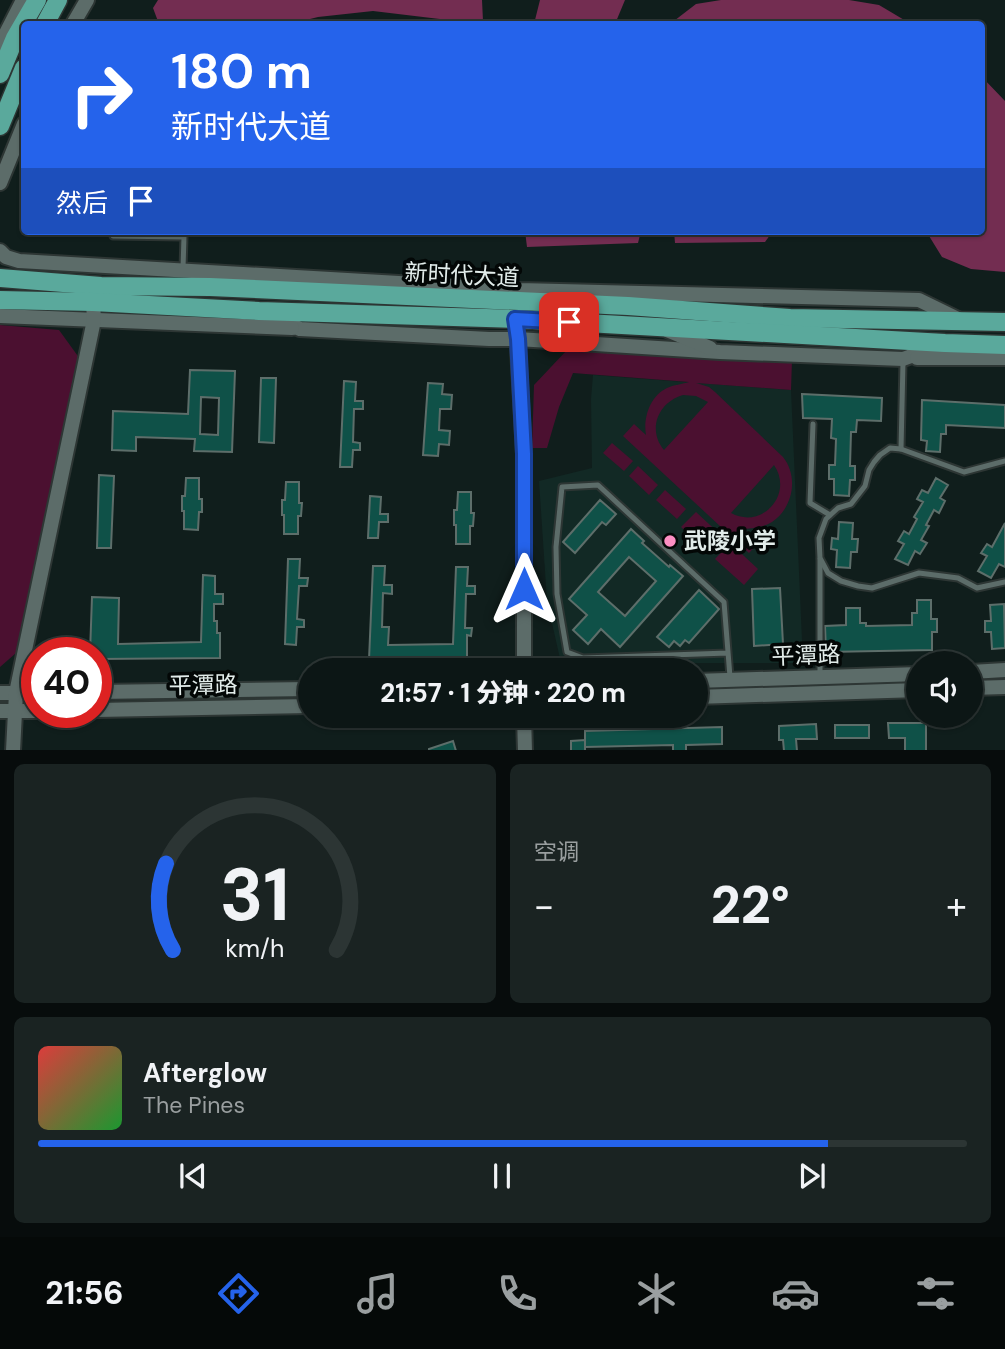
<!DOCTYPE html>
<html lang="zh">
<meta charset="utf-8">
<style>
body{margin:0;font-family:"DM Sans","Noto Sans SC",sans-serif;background:#1a2322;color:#f1f3f6;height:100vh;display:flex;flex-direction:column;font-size:26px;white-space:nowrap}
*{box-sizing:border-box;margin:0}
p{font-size:23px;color:#9a9fa0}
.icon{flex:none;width:38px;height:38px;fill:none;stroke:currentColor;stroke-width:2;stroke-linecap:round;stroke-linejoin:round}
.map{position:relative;height:750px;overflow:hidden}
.sheet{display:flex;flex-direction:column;gap:14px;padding:14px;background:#070c0c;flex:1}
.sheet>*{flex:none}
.hud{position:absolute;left:21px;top:21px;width:964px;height:214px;border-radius:7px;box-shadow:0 2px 5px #0004,0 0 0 2px #2c3534;background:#2563eb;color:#fff;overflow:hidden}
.tools{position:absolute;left:906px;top:651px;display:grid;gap:14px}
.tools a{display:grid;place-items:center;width:77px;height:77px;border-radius:50%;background:#0c1615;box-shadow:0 2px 5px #0004,0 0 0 2px #2c3534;font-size:35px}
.speed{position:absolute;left:21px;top:637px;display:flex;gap:14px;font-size:35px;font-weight:700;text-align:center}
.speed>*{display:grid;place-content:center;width:91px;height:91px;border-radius:50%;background:#0c1615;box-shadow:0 2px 5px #0004,0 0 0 2px #2c3534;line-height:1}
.speed .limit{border:10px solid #d22;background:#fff;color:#111}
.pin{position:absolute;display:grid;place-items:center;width:60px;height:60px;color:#fff;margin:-30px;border-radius:14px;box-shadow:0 4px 10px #0006}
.me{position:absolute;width:77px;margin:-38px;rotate:0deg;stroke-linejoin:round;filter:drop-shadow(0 0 5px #0008)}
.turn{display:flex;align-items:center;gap:24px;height:147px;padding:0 35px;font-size:32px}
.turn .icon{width:91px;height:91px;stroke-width:2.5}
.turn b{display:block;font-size:49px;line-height:60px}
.then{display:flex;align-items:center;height:66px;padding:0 35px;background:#0003;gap:14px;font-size:26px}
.big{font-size:52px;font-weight:800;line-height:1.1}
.sheet .widget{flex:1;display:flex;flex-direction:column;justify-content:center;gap:10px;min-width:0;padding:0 24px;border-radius:10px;background:#1a2322}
.sheet .dial{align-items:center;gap:0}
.dial svg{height:182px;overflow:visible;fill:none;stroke:#2c3534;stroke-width:7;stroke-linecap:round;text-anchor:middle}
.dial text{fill:#f1f3f6;stroke:none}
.song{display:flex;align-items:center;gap:21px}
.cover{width:84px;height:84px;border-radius:10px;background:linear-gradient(135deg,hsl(0 70% 55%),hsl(130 70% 35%))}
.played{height:7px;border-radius:4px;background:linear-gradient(90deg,#2563eb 85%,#2c3534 85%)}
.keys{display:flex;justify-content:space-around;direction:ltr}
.heat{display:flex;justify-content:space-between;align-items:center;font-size:38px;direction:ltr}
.sheet .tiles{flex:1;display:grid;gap:14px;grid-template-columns:1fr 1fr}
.widget:last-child{grid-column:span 2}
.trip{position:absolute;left:298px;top:658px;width:410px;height:70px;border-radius:35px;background:#0c1615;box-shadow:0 2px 5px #0004,0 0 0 2px #2c3534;font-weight:800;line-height:70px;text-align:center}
.tab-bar{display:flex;height:112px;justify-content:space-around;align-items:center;background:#050908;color:#9a9fa0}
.tab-bar .icon{width:49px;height:49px}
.tab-bar .current{color:#2563eb}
.tab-bar b{font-size:32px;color:#f1f3f6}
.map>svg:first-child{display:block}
</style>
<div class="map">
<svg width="1005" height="751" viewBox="0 0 1005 751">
<rect width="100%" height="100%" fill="#101e1c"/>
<!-- built -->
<polygon fill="#122925" points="593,375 791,390 803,663 561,663 547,601 539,481 592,468 591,399"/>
<!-- green -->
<g fill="#4b1030" fill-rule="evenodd">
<polygon points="0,325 59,330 80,359 16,653 0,667"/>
<path d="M567 350 792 360 791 390 696 383 709 387 715 392 783 457C799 477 793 508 772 522 764 527 754 528 744 529L759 542 749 553 623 436 634 424 646 435C643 418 650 396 667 388 673 385 683 384 689 382L573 373 559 407 547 448H532L534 385ZM683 395 696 396 708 402 664 450C647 430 658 402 683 395ZM774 465C794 494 762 530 731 513Z"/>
<polygon points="612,443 633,461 624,471 603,453"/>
<polygon points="638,466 658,485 649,495 629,476"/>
<polygon points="665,490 686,509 677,519 656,500"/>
<polygon points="696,512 724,538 710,553 681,527"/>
<polygon points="730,543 758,569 744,585 715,559"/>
</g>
<!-- forest -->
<g fill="#732d51">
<polygon points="158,0 482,0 483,21 487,24 458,24 448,20 373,11 318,17 290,24 159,24 153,8"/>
<polygon points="540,0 625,0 615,24 534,24"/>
<polygon points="721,0 849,0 879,5 911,24 670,24 696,4"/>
<polygon points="982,77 1005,101 1005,272 971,269 942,257 926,231 982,231"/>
<polygon points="525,231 641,231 638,243 527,247"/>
<polygon points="674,231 773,231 765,242 675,243"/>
</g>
<!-- building -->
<g fill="#0f5148" stroke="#5d6e6a" stroke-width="2" fill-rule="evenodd">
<path d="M190 370 235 371 232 452 194 451 195 439 136 437V451L112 450 113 411 188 414ZM201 397 219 398 218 435 200 434Z"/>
<polygon points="261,378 276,378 274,443 259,442"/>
<polygon points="344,381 356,382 355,401 363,401 363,409 354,409 353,442 360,443 360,450 353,450 352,467 340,467"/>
<polygon points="428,383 443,384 442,394 452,395 451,409 440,409 439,430 450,431 449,445 439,444 438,456 423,455"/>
<polygon points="802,394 882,398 881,421 857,420 856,432 851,432 850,466 855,466 855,480 850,480 849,496 834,495 834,479 829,479 829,465 835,465 836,439 831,438 832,419 803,418"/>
<polygon points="922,400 1005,405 1005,428 946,425 946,434 941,434 940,452 926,451 927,441 921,440"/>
<polygon points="99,475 114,476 111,548 97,548"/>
<polygon points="186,478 199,478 199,499 202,499 202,512 199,512 198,530 184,529 184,511 182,511 182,496 185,496"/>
<polygon points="936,478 948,485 940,498 945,501 939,513 934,510 926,525 929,526 921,540 927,543 920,554 915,551 908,565 895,559 904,544 898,541 904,531 909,534 917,519 914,517 923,502 917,499 922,490 928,493"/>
<polygon points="286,482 299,482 299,503 302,503 301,516 298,516 298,534 284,534 284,515 282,515 282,500 285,500"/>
<polygon points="458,492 471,492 471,513 474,513 473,526 470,526 470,544 456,544 456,525 454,525 454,510 457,510"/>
<polygon points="370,496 381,497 380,514 388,514 388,522 379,522 378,538 368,538"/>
<polygon points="600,500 616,514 606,525 602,522 575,553 563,542"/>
<polygon points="839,522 853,523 852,539 858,539 857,552 851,552 850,568 836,567 837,550 831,549 832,538 838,539"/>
<polygon points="1005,523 1005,567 999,564 991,578 978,571 987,556 981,553 987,544 992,547"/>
<path d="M631 529 644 541 642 543 669 567 670 565 683 576 620 647 601 629 588 644 573 630 587 615 569 599ZM629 557 656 581 625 616 598 592Z"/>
<polygon points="288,559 300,559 299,578 308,578 307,586 299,586 297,619 304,620 304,627 297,627 296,645 285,644"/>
<polygon points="373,566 385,566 384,585 392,585 392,594 383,593 382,627 389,627 388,645 453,644 456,567 468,567 467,586 475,586 475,594 466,594 465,628 472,628 471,636 467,635 467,658 369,660"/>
<polygon points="203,575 215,576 215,594 223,594 223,604 214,604 214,621 217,621 217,633 220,633 220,658 96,659 96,653 90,653 92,597 119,598 118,644 201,642"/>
<polygon points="780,588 783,644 754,646 752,589"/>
<polygon points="699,590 719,609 689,643 685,640 680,646 674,641 669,647 657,637"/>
<polygon points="917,600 931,600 931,619 937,619 937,632 932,632 932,650 826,652 825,626 846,625 846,608 860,608 860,623 866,623 866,626 912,625 912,613 917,613"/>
<polygon points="1004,604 1005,648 992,649 991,632 985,632 985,621 991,621 990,605"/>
<polygon points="888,723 926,723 926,751 905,751 905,738 889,738"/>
<polygon points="816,724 817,739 796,739 797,751 784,751 783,740 779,740 779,726"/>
<rect x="835" y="725" width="34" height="13"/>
<polygon points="722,727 722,744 686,745 686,751 673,751 673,745 585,747 585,731"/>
<polygon points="585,740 585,751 571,751 571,741"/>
<polygon points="453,741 456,751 429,751 429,749"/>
</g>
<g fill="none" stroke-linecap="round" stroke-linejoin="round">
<!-- service casing -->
<g stroke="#2d3634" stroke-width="9">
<g id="service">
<polyline points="113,231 113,236 184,237 183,268"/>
<polyline points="813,424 810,503 830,515"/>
<polyline points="901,449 903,362"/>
<polyline points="1005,461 964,472 901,449 890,448 880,455 874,462 869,470 865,486 851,504 838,508 826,519 819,538 820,558 828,573 841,581 858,586 872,588 919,573 958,578 977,588 1005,582"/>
<polyline points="728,653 583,658 567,652 557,594 556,547 562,487 598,485 724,602 730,677"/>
<polyline points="820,675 820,559"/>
</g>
</g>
<!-- tertiary casing -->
<g stroke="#2d3634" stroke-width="18">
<g id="tertiary">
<polyline points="73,24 87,0"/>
<polyline points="0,45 23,0"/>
<polyline points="0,183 24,124"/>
<polyline points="0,251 6,257 19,261 519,290 919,300 960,320"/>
<polyline points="264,313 300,329 489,339 518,339 720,352 903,359 944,344"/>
<polyline points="0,316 292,328"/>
<polyline points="667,330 710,348"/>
<polyline points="517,331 524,454 524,670"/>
<polyline points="917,358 1005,358"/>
<polyline points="971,672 1005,670"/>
<polyline points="695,681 919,674"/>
<polyline points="971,688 1005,687"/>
<polyline points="96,692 310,689"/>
<polyline points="0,693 37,693"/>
<polyline points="695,697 919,690"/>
<polyline points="96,710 310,706"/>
<polyline points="0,711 37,711"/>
<polyline points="524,716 525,751"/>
<polyline points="13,751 16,693 94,320 93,302"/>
</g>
</g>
<!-- primary casing -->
<g stroke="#2d3634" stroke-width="21">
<g id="primary">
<polyline points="45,24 58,0"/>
<polyline points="0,74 15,38 37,0"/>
<polyline points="0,126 24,68"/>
<polyline points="0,278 101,286 210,287 628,306 790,318 1005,322"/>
<polyline points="0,300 93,302 259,311 515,319 945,343 1005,345"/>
</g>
</g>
<!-- service -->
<use href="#service" stroke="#5c6c69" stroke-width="5"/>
<!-- tertiary -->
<use href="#tertiary" stroke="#5c6c69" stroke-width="14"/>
<!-- primary -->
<use href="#primary" stroke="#5aa99c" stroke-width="18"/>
</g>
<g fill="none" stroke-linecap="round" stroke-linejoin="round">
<!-- route casing -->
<g stroke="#184099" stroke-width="18">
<polyline id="route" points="524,589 524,454 518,339 515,319 569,322"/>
</g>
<!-- route -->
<use href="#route" stroke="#2563eb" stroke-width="12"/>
</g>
<!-- markers -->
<circle fill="#fc8fc3" stroke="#030706" stroke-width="2.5" cx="670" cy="541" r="7"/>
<g text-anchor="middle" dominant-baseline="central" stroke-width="7" stroke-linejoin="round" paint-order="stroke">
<!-- street labels -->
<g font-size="23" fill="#e2ecea" stroke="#030706">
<text transform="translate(462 275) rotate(3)">新时代大道</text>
<text transform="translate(806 655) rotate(-2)">平潭路</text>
<text transform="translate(203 685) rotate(-1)">平潭路</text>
</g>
<!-- poi labels -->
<g font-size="23" font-weight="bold" fill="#e2ecea" stroke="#030706" text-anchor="start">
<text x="684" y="541">武陵小学</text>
</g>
</g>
</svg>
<div class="tools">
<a><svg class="icon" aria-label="sound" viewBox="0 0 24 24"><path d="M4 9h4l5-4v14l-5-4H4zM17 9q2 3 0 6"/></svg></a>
</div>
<div class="speed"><div class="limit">40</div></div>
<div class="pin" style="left:569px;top:322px;background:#d93025"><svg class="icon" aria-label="arrive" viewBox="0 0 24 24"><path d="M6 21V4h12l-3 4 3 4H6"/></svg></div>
<svg class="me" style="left:524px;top:589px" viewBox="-20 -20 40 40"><path d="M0-17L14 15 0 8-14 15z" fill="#2563eb" stroke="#fff" stroke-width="4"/></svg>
<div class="trip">21:57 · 1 分钟 · 220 m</div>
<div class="hud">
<div class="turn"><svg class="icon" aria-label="right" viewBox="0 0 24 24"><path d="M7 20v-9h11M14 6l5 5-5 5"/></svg><div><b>180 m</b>新时代大道</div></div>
<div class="then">然后<svg class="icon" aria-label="arrive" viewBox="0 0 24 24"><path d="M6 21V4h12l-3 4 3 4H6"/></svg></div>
</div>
</div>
<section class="sheet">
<div class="tiles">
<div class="widget dial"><svg viewBox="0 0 100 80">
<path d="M14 69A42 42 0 1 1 86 69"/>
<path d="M14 69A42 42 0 0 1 11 31" stroke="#2563eb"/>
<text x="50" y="56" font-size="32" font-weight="700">31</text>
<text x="50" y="72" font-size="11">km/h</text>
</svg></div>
<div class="widget"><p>空调</p>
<div class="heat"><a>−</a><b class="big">22°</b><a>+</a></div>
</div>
<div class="widget">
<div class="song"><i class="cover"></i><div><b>Afterglow</b><p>The Pines</p></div></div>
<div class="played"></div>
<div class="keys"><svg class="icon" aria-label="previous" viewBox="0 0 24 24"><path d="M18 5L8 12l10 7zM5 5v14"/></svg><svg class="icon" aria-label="pause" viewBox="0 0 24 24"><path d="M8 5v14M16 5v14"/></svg><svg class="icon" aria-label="next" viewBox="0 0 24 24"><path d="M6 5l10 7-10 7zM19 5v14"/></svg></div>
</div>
</div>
</section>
<nav class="tab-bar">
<b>21:56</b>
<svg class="icon current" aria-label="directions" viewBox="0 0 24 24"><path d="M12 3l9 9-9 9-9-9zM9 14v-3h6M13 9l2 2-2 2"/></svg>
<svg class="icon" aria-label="music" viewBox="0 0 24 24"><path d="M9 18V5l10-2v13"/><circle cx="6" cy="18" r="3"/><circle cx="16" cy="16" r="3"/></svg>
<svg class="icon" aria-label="phone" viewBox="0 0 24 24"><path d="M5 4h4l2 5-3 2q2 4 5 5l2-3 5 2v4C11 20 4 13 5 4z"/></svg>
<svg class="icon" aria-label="climate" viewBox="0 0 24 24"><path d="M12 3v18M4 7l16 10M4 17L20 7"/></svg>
<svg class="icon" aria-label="car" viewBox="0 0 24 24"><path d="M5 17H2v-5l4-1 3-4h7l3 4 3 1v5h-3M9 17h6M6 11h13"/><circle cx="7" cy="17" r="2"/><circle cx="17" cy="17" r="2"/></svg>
<svg class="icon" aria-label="filters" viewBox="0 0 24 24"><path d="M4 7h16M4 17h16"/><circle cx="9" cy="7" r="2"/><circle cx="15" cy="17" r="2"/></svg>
</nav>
